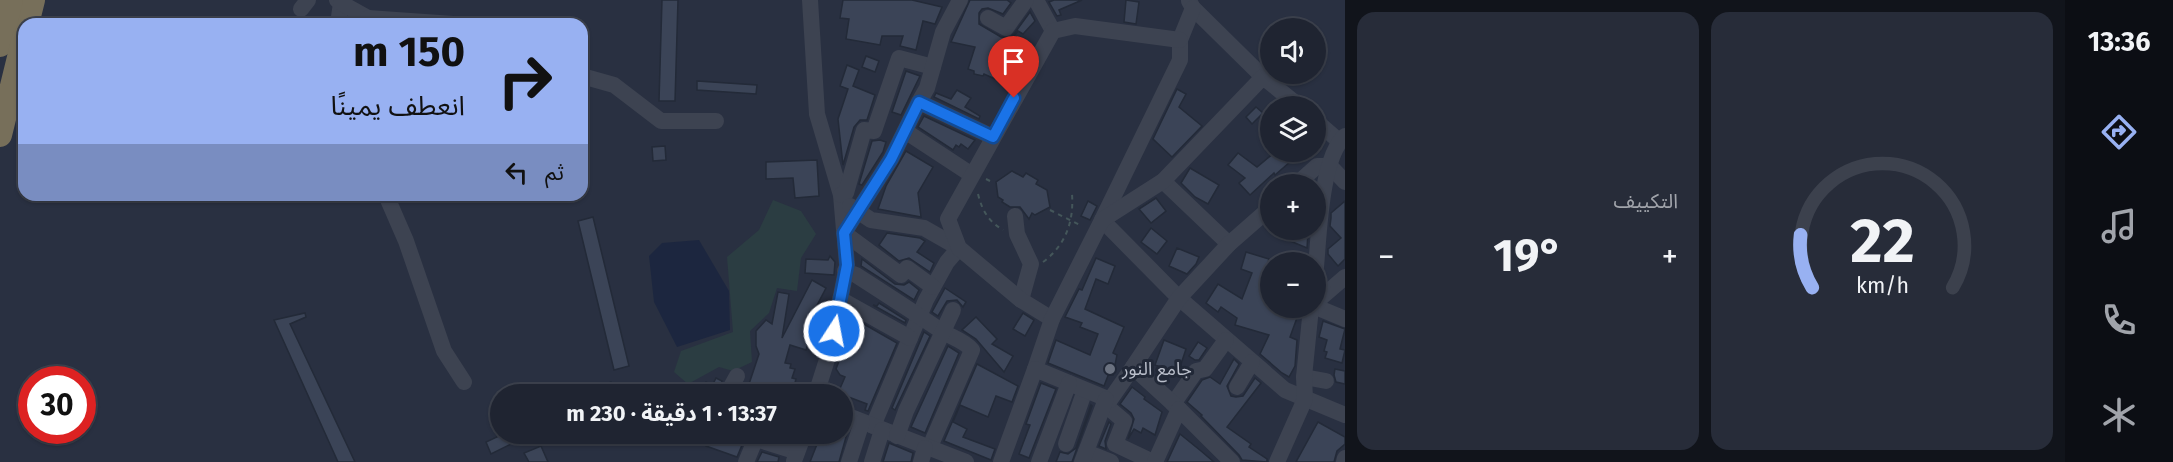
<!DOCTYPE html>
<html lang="ar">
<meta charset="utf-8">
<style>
body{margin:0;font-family:"Fira Sans","Noto Sans Arabic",sans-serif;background:#272c39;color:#f1f3f6;direction:rtl;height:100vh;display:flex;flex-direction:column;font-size:22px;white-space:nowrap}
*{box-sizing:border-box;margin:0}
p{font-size:20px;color:#a1a4ab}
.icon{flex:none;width:33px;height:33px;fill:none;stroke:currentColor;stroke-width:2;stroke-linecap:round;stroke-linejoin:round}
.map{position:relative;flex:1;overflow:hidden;direction:ltr}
.sheet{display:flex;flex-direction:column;gap:12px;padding:12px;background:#11141b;width:720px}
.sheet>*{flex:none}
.top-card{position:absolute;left:18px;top:18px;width:570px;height:183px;border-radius:18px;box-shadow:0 2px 4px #0004,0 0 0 2px #3c414d;direction:rtl;background:#98b1f2;color:#111;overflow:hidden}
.fabs{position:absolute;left:1260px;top:18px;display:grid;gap:12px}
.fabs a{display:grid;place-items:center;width:66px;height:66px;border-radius:50%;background:#1f2431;box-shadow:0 2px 4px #0004,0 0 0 2px #3c414d;font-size:30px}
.speed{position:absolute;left:18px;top:366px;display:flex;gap:12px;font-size:30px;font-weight:700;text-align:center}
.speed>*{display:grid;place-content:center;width:78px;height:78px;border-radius:50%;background:#1f2431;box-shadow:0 2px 4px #0004,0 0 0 2px #3c414d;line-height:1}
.speed .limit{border:9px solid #d22;background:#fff;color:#111}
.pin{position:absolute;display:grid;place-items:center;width:51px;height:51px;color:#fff;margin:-62px -26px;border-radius:50% 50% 50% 0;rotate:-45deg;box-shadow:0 0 6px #0007}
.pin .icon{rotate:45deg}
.me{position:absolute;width:66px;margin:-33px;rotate:11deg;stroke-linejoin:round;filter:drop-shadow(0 0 4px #0008)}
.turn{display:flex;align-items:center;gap:21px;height:126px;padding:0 24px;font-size:27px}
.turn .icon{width:78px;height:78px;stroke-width:2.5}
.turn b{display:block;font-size:42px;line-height:51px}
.then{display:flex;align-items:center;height:57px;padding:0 24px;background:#0003;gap:12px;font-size:22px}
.big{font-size:45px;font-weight:700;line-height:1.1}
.sheet .widget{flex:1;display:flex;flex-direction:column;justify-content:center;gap:9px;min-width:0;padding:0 21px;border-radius:18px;background:#272c39}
.sheet .dial{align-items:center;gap:0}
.dial svg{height:156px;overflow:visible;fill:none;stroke:#3c414d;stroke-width:7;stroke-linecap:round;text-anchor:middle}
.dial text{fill:#f1f3f6;stroke:none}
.heat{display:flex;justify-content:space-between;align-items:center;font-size:33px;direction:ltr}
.sheet .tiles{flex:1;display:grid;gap:12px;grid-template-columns:repeat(2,1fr)}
.trip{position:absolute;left:490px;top:384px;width:363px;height:60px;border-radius:30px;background:#1f2431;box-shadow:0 2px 4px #0004,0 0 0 2px #3c414d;font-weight:700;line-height:60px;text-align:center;direction:rtl}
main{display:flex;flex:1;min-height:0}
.menu{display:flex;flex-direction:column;width:108px;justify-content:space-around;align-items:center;background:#0c0e14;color:#a1a4ab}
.menu .icon{width:42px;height:42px}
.menu .on{color:#98b1f2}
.menu b{font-size:27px;color:#f1f3f6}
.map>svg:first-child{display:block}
</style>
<main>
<nav class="menu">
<b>13:36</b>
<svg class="icon on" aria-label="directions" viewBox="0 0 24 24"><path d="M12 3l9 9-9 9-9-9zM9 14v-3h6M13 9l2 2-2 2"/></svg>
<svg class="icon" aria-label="music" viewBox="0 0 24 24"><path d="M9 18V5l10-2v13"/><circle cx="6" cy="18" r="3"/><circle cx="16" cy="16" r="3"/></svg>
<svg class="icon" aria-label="phone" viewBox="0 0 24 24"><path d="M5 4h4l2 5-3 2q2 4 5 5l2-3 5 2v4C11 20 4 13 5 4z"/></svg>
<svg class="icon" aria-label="climate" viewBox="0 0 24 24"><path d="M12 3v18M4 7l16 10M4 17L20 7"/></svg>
</nav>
<section class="sheet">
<div class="tiles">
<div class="widget dial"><svg viewBox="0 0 100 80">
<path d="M14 69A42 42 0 1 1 86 69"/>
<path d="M14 69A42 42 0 0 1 8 42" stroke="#98b1f2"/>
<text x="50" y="56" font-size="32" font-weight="700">22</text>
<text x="50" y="72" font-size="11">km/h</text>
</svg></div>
<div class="widget"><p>التكييف</p>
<div class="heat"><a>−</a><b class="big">19°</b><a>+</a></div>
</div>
</div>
</section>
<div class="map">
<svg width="1345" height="462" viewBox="0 0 1345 462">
<rect width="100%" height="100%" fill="#293041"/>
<!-- green -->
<polygon fill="#2b3d42" points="773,200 801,211 816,234 801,258 797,291 777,288 769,313 750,331 752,362 733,371 719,367 688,384 674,372 681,351 733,332 727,257 759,230"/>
<!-- water -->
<polygon fill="#1c263f" points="699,240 729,291 730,330 677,347 654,302 649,256 662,243"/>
<!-- building -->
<g fill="#3b4457" stroke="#232a38" stroke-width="1.5">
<polygon points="662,0 678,0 675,101 659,101"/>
<polygon points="843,0 912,0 942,7 935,24 923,21 916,50 900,46 903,36 882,36 880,45 846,39 849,19 840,18"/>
<polygon points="970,0 1007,0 1011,3 1003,14 988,8 982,9 979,13 979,24 1001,37 1010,38 1014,34 1030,12 1035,21 1023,34 1018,31 995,57 1004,61 995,79 984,74 983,76 974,74 974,71 968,69 975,47 951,42"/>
<polygon points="1054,0 1082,0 1059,10 1061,15 1057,16 1049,2"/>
<polygon points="1126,0 1139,2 1136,24 1124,22"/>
<polygon points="866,56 879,61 875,72 862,67"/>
<polygon points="847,65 859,70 853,86 875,95 867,120 860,120 854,127 843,165 838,119 848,89 840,86"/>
<polygon points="906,71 920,76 901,115 892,112"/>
<polygon points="697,81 757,85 756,94 697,90"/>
<polygon points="1177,89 1186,94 1179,107 1202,126 1172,157 1153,139"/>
<polygon points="957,90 971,98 965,107 980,116 979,119 934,97 936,93 951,99"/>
<polygon points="1256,107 1263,113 1252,124 1246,117"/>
<polygon points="924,116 975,140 968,149 961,144 959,147 956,145 953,150 918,127"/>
<polygon points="880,140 886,142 883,152 862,185 859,184 872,141"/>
<polygon points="665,146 666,160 653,161 652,147"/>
<polygon points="906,151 933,167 918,193 921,217 878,209 886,186"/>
<polygon points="1275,152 1283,152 1291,161 1275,175 1274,173 1250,195 1239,183 1245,178 1228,165 1238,153 1257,167"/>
<polygon points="817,160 819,196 795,198 793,178 766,179 766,162"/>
<polygon points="1190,168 1219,185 1208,204 1195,197 1181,183"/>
<polygon points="1012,171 1023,177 1026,173 1038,180 1036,184 1047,190 1050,207 1035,215 1032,213 1029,219 1020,207 1010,207 1002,202 1003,200 998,197 996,182"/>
<polygon points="1156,198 1166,211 1151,223 1139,209"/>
<polygon points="1088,201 1097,206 1090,220 1081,216"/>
<polygon points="1345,201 1345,259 1338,266 1328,254 1328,249 1341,238 1330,226 1331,218 1331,213"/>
<polygon points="593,217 629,366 614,370 578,221"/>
<polygon points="1151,228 1167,241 1157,254 1141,242"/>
<polygon points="1286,230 1298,230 1308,233 1307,248 1283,238"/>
<polygon points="887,233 920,238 925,241 917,252 934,263 930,272 909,258 899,261 879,245"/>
<polygon points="1177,248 1199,257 1196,264 1187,274 1169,266"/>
<polygon points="1246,252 1269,259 1263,280 1270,283 1267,300 1270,302 1270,308 1277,308 1298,315 1290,337 1297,340 1295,366 1289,377 1282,373 1260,354 1269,335 1235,325 1237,318 1221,307 1218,312 1206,303 1218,284 1242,299 1252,273 1241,269"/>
<polygon points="830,256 835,262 834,275 805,273 806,259 828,260"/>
<polygon points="1096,258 1115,266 1108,284 1096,279 1085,309 1124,327 1113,353 1117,355 1113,375 1109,373 1104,386 1048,363 1056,340 1090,355 1098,334 1080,327 1082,323 1065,317 1079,289 1082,290"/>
<polygon points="862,259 895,284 904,285 909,282 919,290 914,300 861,266"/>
<polygon points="812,280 826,288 814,311 807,335 810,336 806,350 790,345 785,363 791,364 790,368 795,369 792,378 796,379 792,394 739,394 745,383 749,384 759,354 756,346 756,331 766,320 772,324 778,292 789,294 782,338"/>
<polygon points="945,288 966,302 963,307 957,300 947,301 938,316 932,312"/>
<polygon points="879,303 906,320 905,323 873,305 877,306"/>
<polygon points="305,313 306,317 290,324 355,462 338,462 274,320"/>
<polygon points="1023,313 1034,320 1025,336 1013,329"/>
<polygon points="976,317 997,339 992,344 1013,356 1004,372 976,339 962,330"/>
<polygon points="855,319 897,343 868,411 865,410 867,404 838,393 845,377 840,375 836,369"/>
<polygon points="1323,321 1345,329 1340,349 1345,350 1342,363 1325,358 1327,352 1324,351 1327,340 1319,337"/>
<polygon points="924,332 930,336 895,410 892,408"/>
<polygon points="1164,340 1186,349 1178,373 1155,365"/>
<polygon points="1198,342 1207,348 1199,360 1195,360 1189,356"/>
<polygon points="948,346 959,353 925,433 911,427"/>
<polygon points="1234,359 1239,364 1227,386 1231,396 1236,397 1243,396 1255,378 1261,383 1227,427 1251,444 1249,447 1267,459 1267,462 1242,460 1239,455 1201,416 1202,415 1187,402 1202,380 1210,377 1220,384"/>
<polygon points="977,364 1018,386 1012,402 996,396 988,417 960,405 953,422 967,429 963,437 995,449 991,460 944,441"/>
<polygon points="1335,369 1345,371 1345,384 1336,382 1334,375"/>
<polygon points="716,378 722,381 717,394 699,394 706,382 712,386"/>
<polygon points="611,382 617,394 584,394"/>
<polygon points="1041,383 1056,389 1029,458 1019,454 1030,425 1026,424"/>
<polygon points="1132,387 1145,397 1144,399 1162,412 1155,435 1143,428 1141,433 1134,429 1128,439 1134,419 1131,413 1120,404"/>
<polygon points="1091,405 1092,406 1072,462 1056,462 1060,452 1068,454 1076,448"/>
<polygon points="1109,422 1111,424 1105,441 1106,449 1099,446"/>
<polygon points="1318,422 1345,437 1345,444 1337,451 1334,462 1296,462"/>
<polygon points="843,428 848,430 839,462 810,462 821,434 843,434"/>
<polygon points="503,434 531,434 491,454 486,442"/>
<polygon points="715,434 731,434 734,441 742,445 737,457 706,446 709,437 713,439"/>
<polygon points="1180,434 1201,451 1214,462 1167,462"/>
<polygon points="889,443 913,453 911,462 883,462"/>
<polygon points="541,446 548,462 529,462 524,453"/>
<polygon points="762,452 779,457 778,462 757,462"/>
</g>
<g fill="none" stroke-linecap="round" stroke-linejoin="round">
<!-- path -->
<g stroke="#44565a" stroke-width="2" stroke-dasharray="4.5 4.5" stroke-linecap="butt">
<polyline points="986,179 994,183"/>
<path d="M978 194C982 210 988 221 1003 230"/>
<polyline points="1050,210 1082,226"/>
<path d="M1043 262C1066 245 1074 221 1072 194"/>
</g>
<!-- minor -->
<g stroke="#3d4351" stroke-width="16">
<polyline points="337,0 341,3 338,24"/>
<polyline points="810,0 817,114 841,195 847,265 831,347 816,394"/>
<polyline points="1036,0 1053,31"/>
<polyline points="1189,1 1193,8 1263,77"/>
<polyline points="341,3 368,18 371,24"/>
<polyline points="1193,8 1180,40 1180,60 1102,220 1179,298 1285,390 1345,415"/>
<polyline points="301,9 308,0"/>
<polyline points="368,18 453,24"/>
<polyline points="988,18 1006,28 1026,0"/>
<polyline points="582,76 614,85 661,121 716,121"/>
<polyline points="919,102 993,137"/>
<polyline points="1316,121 1339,141"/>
<polyline points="905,131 972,175"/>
<polyline points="1163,181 1229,244"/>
<polyline points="1297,184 1317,166 1330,166 1345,182"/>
<polyline points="386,195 406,241 444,351 464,382"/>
<polyline points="841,195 846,193 864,130 874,131 899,58 933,67"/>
<polyline points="850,206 871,220 924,228 959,248 947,262 926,300 873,426"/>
<polyline points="1015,216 1017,234 1031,264 1021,300"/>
<path d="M1316 267C1319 235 1321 157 1345 136"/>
<path d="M845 271 856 275C884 293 912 311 940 330 950 337 964 340 972 350L929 449"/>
<polyline points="933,287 907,268 901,275 844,233 891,159 919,102 927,88 943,32 960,0"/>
<polyline points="840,299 910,338"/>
<polyline points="1316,302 1345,277"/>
<polyline points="1316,307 1345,319"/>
<polyline points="1052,319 1021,300 959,248 948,219 1053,31 1075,26 1180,40"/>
<polyline points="1133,367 1179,298 1229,244 1270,208"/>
<polyline points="1035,369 1052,319 1102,220 1163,181 1263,77 1299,106"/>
<polyline points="1304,377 1326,381"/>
<polyline points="1237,387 1252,362"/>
<polyline points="727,394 737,376"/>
<polyline points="1104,404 1124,421 1115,444 1153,462"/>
<polyline points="1173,404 1196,371 1205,369 1226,340"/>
<polyline points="843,414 966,462"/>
<polyline points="741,434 797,452"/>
<polyline points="897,436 906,411 953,310"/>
<polyline points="1066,444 1085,390"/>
<polyline points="1086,452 1111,462"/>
<polyline points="794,461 804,434"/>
<polyline points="746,462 756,438"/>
<polyline points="849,462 862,422"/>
<polyline points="872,462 882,430"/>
<polyline points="921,462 925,448"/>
<polyline points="1001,462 1035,369 1110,400 1133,367 1179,409"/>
<polyline points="1039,462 1069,383"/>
<polyline points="1082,462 1106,399"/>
<polyline points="1155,462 1179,409 1232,462"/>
<polyline points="1277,462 1305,399 1304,377 1311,308"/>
<polyline points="1344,462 1345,458"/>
</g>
<!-- highway -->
<g stroke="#776f5a" stroke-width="24">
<polyline points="27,24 33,0"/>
<polyline points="0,45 11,0"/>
<polyline points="0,135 24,37"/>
</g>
</g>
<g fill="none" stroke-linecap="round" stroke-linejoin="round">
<!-- route casing -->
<g stroke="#114b97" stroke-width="15">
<polyline id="route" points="834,331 847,265 844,233 891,159 919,102 993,137 1014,98"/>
</g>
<!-- route -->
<use href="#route" stroke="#1a73e8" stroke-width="10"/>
</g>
<!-- markers -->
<circle fill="#6b7280" stroke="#212837" stroke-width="2" cx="1110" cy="369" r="6"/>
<g text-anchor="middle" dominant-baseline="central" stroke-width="6" stroke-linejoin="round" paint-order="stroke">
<!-- poi labels -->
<g font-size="18" fill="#babfcb" stroke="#212837" text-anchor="start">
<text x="1122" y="369">جامع النور</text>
</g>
</g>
</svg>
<div class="fabs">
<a><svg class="icon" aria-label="sound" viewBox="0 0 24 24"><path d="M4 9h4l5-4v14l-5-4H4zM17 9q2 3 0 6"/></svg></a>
<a><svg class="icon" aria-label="layers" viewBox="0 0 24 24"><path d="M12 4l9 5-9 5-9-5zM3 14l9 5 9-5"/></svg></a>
<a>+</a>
<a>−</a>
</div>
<div class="speed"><div class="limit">30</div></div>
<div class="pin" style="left:1014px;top:98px;background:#d93025"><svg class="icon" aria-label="arrive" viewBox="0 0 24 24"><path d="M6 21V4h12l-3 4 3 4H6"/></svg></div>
<svg class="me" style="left:834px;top:331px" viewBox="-20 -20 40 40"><circle r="17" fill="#1a73e8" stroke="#fff" stroke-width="3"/><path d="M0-11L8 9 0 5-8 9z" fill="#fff"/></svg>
<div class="trip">13:37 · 1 دقيقة · 230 m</div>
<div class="top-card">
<div class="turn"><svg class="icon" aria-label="right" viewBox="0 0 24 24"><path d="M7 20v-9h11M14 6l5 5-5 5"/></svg><div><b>150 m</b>انعطف يمينًا</div></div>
<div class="then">ثم<svg class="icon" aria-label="left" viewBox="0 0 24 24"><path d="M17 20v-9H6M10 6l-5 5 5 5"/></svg></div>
</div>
</div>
</main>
